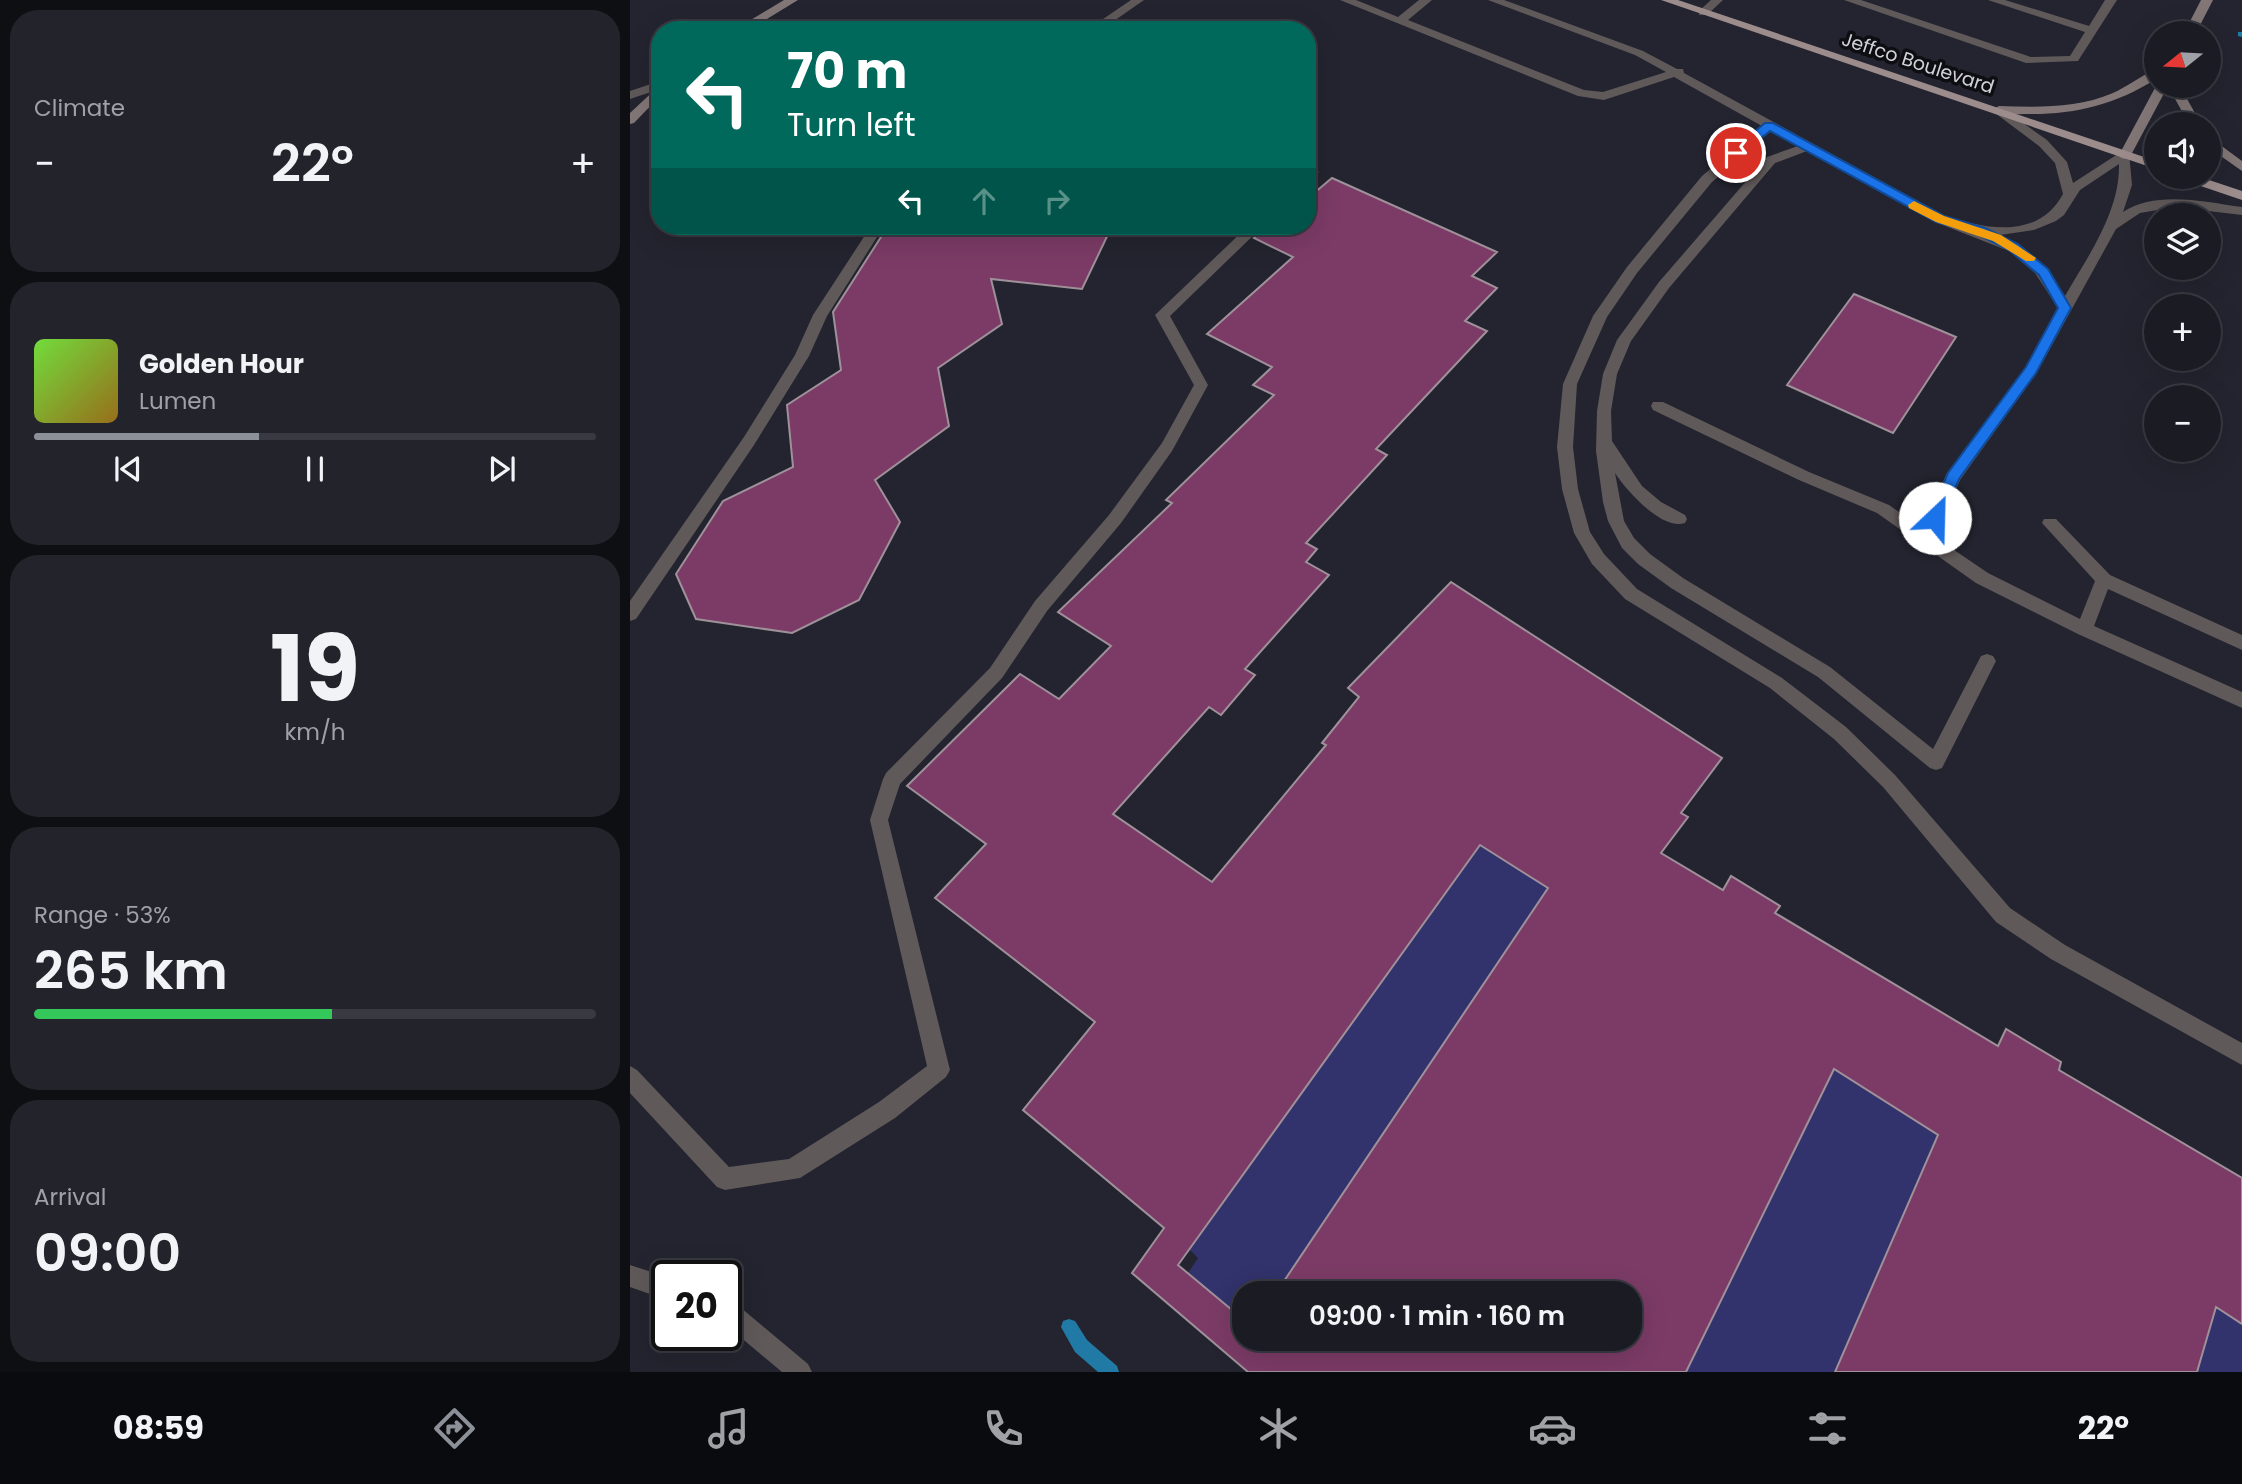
<!DOCTYPE html>
<meta charset="utf-8">
<style>
body{margin:0;font-family:Poppins,sans-serif;background:#23242b;color:#f1f3f6;height:100vh;display:flex;flex-direction:column;font-size:26px;white-space:nowrap}
*{box-sizing:border-box;margin:0}
p{font-size:23px;color:#9fa1a6}
.icon{flex:none;width:38px;height:38px;fill:none;stroke:currentColor;stroke-width:2;stroke-linecap:round;stroke-linejoin:round}
.map{position:relative;flex:1;overflow:hidden}
.details{display:flex;flex-direction:column;gap:10px;padding:10px;background:#0e0f13;width:630px}
.details>*{flex:none}
.top-card{position:absolute;left:21px;top:21px;width:665px;height:214px;border-radius:28px;box-shadow:0 7px 28px #0002,0 0 0 2px #383941;background:#00695c;color:#fff;overflow:hidden}
.needle{width:46px;rotate:252deg}
.tools{position:absolute;left:1514px;top:21px;display:grid;gap:14px}
.tools a{display:grid;place-items:center;width:77px;height:77px;border-radius:50%;background:#1a1b23;box-shadow:0 7px 28px #0002,0 0 0 2px #383941;font-size:35px}
.speed{position:absolute;left:21px;top:1260px;display:flex;gap:14px;font-size:35px;font-weight:700;text-align:center}
.speed>*{display:grid;place-content:center;width:91px;height:91px;border-radius:50%;background:#1a1b23;box-shadow:0 7px 28px #0002,0 0 0 2px #383941;line-height:1}
.speed .limit{border:4px solid #111;border-radius:10px;background:#fff;color:#111}
.pin{position:absolute;display:grid;place-items:center;width:60px;height:60px;color:#fff;margin:-30px;border:4px solid #fff;border-radius:50%;box-shadow:0 2px 7px #0007}
.me{position:absolute;width:77px;margin:-38px;rotate:24deg;stroke-linejoin:round;filter:drop-shadow(0 0 5px #0008)}
.turn{display:flex;align-items:center;gap:24px;height:147px;padding:0 21px;font-size:32px}
.turn .icon{width:91px;height:91px;stroke-width:2.5}
.turn b{display:block;font-size:49px;line-height:60px}
.lanes{display:flex;align-items:center;height:66px;padding:0 21px;background:#0003;justify-content:center;gap:35px;direction:ltr}
.lanes .off{opacity:.35}
.big{font-size:52px;font-weight:600;line-height:1.1}
.details .tile{flex:1;display:flex;flex-direction:column;justify-content:center;gap:10px;min-width:0;padding:0 24px;border-radius:28px;background:#23242b}
.details .dial{align-items:center;gap:0}
.dial b{font-size:91px;line-height:1}
.song{display:flex;align-items:center;gap:21px}
.cover{width:84px;height:84px;border-radius:10px;background:linear-gradient(135deg,hsl(100 70% 55%),hsl(40 70% 35%))}
.played{height:7px;border-radius:4px;background:linear-gradient(90deg,#8c9099 40%,#383941 40%)}
.keys{display:flex;justify-content:space-around;direction:ltr}
.heat{display:flex;justify-content:space-between;align-items:center;font-size:38px;direction:ltr}
.charge{height:10px;border-radius:5px;background:linear-gradient(90deg,#34c759 53%,#383941 0)}
.trip{position:absolute;left:602px;top:1281px;width:410px;height:70px;border-radius:28px;background:#1a1b23;box-shadow:0 7px 28px #0002,0 0 0 2px #383941;font-weight:600;line-height:70px;text-align:center}
.menu{display:flex;height:112px;justify-content:space-around;align-items:center;background:#0a0b0e;color:#9fa1a6}
.menu .icon{width:49px;height:49px}
.menu .active{color:#8c9099}
.menu b{font-size:32px;color:#f1f3f6}
main{display:flex;flex:1;min-height:0}
.map>svg:first-child{display:block}
</style>
<main>
<section class="details">
<div class="tile"><p>Climate</p>
<div class="heat"><a>−</a><b class="big">22°</b><a>+</a></div>
</div>
<div class="tile">
<div class="song"><i class="cover"></i><div><b>Golden Hour</b><p>Lumen</p></div></div>
<div class="played"></div>
<div class="keys"><svg class="icon" aria-label="previous" viewBox="0 0 24 24"><path d="M18 5L8 12l10 7zM5 5v14"/></svg><svg class="icon" aria-label="pause" viewBox="0 0 24 24"><path d="M8 5v14M16 5v14"/></svg><svg class="icon" aria-label="next" viewBox="0 0 24 24"><path d="M6 5l10 7-10 7zM19 5v14"/></svg></div>
</div>
<div class="tile dial"><b>19</b><p>km/h</p></div>
<div class="tile"><p>Range · 53%</p><b class="big">265 km</b><div class="charge"></div></div>
<div class="tile"><p>Arrival</p><b class="big">09:00</b></div>
</section>
<div class="map">
<svg width="1612" height="1372" viewBox="0 0 1612 1372">
<rect width="100%" height="100%" fill="#23242f"/>
<!-- green -->
<g fill="#32326c">
<polygon points="850,845 918,888 646,1293 614,1293 614,1320 558,1273 568,1258 559,1249"/>
<polygon points="1204,1069 1308,1135 1205,1372 1056,1372"/>
<polygon points="1586,1307 1612,1324 1612,1372 1567,1372"/>
</g>
<g fill="none" stroke-linecap="round" stroke-linejoin="round">
<!-- stream -->
<g fill="#217aa5" fill-rule="evenodd">
<polygon points="1608,32 1612,32 1612,37 1608,36"/>
<polygon points="439,1319 445,1321 457,1340 487,1366 489,1372 468,1372 445,1352 431,1327 433,1321"/>
</g>
</g>
<!-- building -->
<g fill="#7b3b66" stroke="#9f9199" stroke-width="2" fill-rule="evenodd">
<path d="M702 178 867 252 842 276 867 288 835 321 857 331 746 449 757 455 676 543 687 549 676 562 699 575 615 669 625 675 591 715 579 707 483 814 582 882 696 745 692 743 729 697 718 688 821 582 1092 758 1051 813 1058 817 1031 853 1093 890 1101 876 1150 906 1145 913 1368 1046 1376 1029 1431 1062 1429 1070 1612 1178V1324L1586 1307 1567 1372H1205L1308 1135 1204 1069 1056 1372H618L502 1273 534 1228 393 1110 465 1022 305 898 356 844 277 786 390 674 429 699 481 646 428 612 542 503 536 500 644 395 623 385 642 367 577 334 663 257 624 238 636 226H677V199ZM850 845 918 888 646 1293H999V1339H614V1320L548 1265Z"/>
<polygon points="258,226 482,226 452,289 361,279 372,324 308,368 319,426 245,480 270,522 229,600 162,633 66,619 46,574 93,501 163,467 157,405 211,370 203,312"/>
<polygon points="1224,294 1326,337 1263,433 1157,385"/>
</g>
<g fill="none" stroke-linecap="round" stroke-linejoin="round">
<!-- lane -->
<g fill="#605959" fill-rule="evenodd">
<polygon points="501,0 514,0 471,30 457,30"/>
<path d="M710 0H726L768 17 789 0H802L778 20 954 90 973 92 1036 72 1005 55 858 0H874L1013 51 1047 69H1053L1054 73 1315 216C1356 229 1408 240 1433 194L1425 163 1409 146 1365 113 1363 110 1369 106 1417 140 1437 162 1443 183 1491 152H1499L1502 185 1493 212C1526 190 1575 202 1612 207V215L1545 207 1510 213 1486 229 1406 374 1330 480 1305 537 1358 573 1450 619 1465 581 1412 523 1414 519H1426L1480 575 1612 635V650L1478 589 1464 626 1612 692V708L1448 634 1346 583 1247 513 1169 480 1023 410 1021 406 1023 402H1033L1179 472 1259 505 1292 528 1317 473 1396 367 1428 308 1405 273 1379 251 1305 222 1177 151 1145 163 1039 288 1001 341 987 374 981 411 982 441 1012 486 1031 502 1055 515 1057 519 1055 523C1032 531 996 490 985 473L994 521 1004 538 1020 554 1053 578 1200 667 1303 749 1351 656 1357 654 1363 656 1366 661 1312 768 1306 770 1300 768 1188 677 1041 588 1008 564 992 548 978 521 973 502 966 451 967 411 973 374 987 340 1029 282 1137 157 1168 146 1141 131 1082 182 1007 273 977 317 947 384 943 447 948 489 960 532 974 554 1007 589 1152 678 1216 727 1265 775 1380 908 1435 945 1612 1043V1065L1421 959 1366 922 1253 787 1204 739 1140 688 995 599 962 564 944 533 932 489 927 447 933 384 963 316 997 267 1072 176 1132 126 1044 77 974 100 948 96ZM1489 164C1490 212 1458 256 1435 296 1418 269 1400 248 1370 235L1404 230 1426 221 1434 215 1450 190Z"/>
<polygon points="1081,0 1093,0 1077,15 1069,15 1069,11"/>
<polygon points="1214,0 1231,0 1401,57 1440,56 1455,32 1358,0 1375,0 1459,26 1475,0 1487,0 1448,61 1396,63"/>
<polygon points="683,168 689,172 677,182 677,170"/>
<polygon points="241,226 254,226 197,316 179,356 124,445 6,619 0,621 0,601 114,437 165,355 183,315"/>
<polygon points="618,226 633,226 540,316 578,385 542,451 491,523 417,611 372,678 270,784 258,820 320,1070 316,1077 265,1118 170,1178 95,1190 87,1187 0,1093 0,1066 7,1070 99,1167 159,1159 249,1102 297,1066 240,820 253,779 256,773 360,668 405,601 479,515 532,443 564,385 525,315"/>
</g>
<!-- street -->
<g fill="#605959" fill-rule="evenodd">
<polygon points="30,81 30,89 0,99 0,91"/>
<polygon points="0,1265 37,1277 37,1300 0,1287"/>
<polygon points="96,1298 104,1302 178,1364 182,1372 152,1372 96,1325"/>
</g>
<!-- secondary -->
<g fill="#827776" fill-rule="evenodd">
<polygon points="154,0 168,0 119,30 104,30"/>
<polygon points="1571,0 1583,0 1566,33 1554,33"/>
<path d="M1526 70V79C1485 105 1443 115 1395 114 1384 114 1371 116 1363 110L1369 106C1407 107 1446 109 1483 93 1497 87 1511 75 1526 70Z"/>
<polygon points="30,85 30,96 4,123 0,124 0,113"/>
<polygon points="1526,86 1538,86 1501,155 1495,159 1491,158 1489,155"/>
<polygon points="1543,86 1555,86 1556,97 1571,124 1559,124 1544,97"/>
<polygon points="1578,136 1612,161 1612,171 1578,147"/>
</g>
<!-- primary -->
<g fill="#9c8d8c" fill-rule="evenodd">
<polygon points="1031,0 1048,0 1526,161 1526,169"/>
<polygon points="1552,177 1570,177 1612,191 1612,200 1553,180"/>
</g>
</g>
<!-- route -->
<polygon fill="#1a73e8" stroke="#114b97" stroke-width="2" points="1135,123 1143,123 1314,216 1355,228 1388,244 1418,269 1441,308 1406,373 1329,479 1310,522 1305,523 1298,518 1318,473 1396,367 1428,308 1409,275 1379,250 1347,234 1306,222 1140,131 1110,155 1102,155 1102,150"/>
<!-- slow -->
<polygon fill="#f59e0b" points="1284,201 1314,216 1371,235 1406,258 1404,261 1396,261 1363,241 1306,222 1279,208 1278,205"/>
<g text-anchor="middle" dominant-baseline="central" stroke-width="7" stroke-linejoin="round" paint-order="stroke">
<!-- far-street labels -->
<g font-size="19" fill="#d0d1d9" stroke="#0d0d12">
<text transform="translate(1288 63) rotate(18)">Jeffco Boulevard</text>
</g>
</g>
</svg>
<div class="tools">
<a><svg class="needle" viewBox="-14 -14 28 28"><path d="M0-13l5 13h-10z" fill="#e53935"/><path d="M0 13l5-13h-10z" fill="#9fa1a6"/></svg></a>
<a><svg class="icon" aria-label="sound" viewBox="0 0 24 24"><path d="M4 9h4l5-4v14l-5-4H4zM17 9q2 3 0 6"/></svg></a>
<a><svg class="icon" aria-label="layers" viewBox="0 0 24 24"><path d="M12 4l9 5-9 5-9-5zM3 14l9 5 9-5"/></svg></a>
<a>+</a>
<a>−</a>
</div>
<div class="speed"><div class="limit">20</div></div>
<div class="pin" style="left:1106px;top:153px;background:#d93025"><svg class="icon" aria-label="arrive" viewBox="0 0 24 24"><path d="M6 21V4h12l-3 4 3 4H6"/></svg></div>
<svg class="me" style="left:1305px;top:518px" viewBox="-20 -20 40 40"><circle r="19" fill="#fff"/><path d="M0-13L10 11 0 6-10 11z" fill="#1a73e8"/></svg>
<div class="trip">09:00 · 1 min · 160 m</div>
<div class="top-card">
<div class="turn"><svg class="icon" aria-label="left" viewBox="0 0 24 24"><path d="M17 20v-9H6M10 6l-5 5 5 5"/></svg><div><b>70 m</b>Turn left</div></div>
<div class="lanes"><svg class="icon" aria-label="left" viewBox="0 0 24 24"><path d="M17 20v-9H6M10 6l-5 5 5 5"/></svg><svg class="icon off" aria-label="ahead" viewBox="0 0 24 24"><path d="M12 20V5M6 11l6-6 6 6"/></svg><svg class="icon off" aria-label="right" viewBox="0 0 24 24"><path d="M7 20v-9h11M14 6l5 5-5 5"/></svg></div>
</div>
</div>
</main>
<nav class="menu">
<b>08:59</b>
<svg class="icon active" aria-label="directions" viewBox="0 0 24 24"><path d="M12 3l9 9-9 9-9-9zM9 14v-3h6M13 9l2 2-2 2"/></svg>
<svg class="icon" aria-label="music" viewBox="0 0 24 24"><path d="M9 18V5l10-2v13"/><circle cx="6" cy="18" r="3"/><circle cx="16" cy="16" r="3"/></svg>
<svg class="icon" aria-label="phone" viewBox="0 0 24 24"><path d="M5 4h4l2 5-3 2q2 4 5 5l2-3 5 2v4C11 20 4 13 5 4z"/></svg>
<svg class="icon" aria-label="climate" viewBox="0 0 24 24"><path d="M12 3v18M4 7l16 10M4 17L20 7"/></svg>
<svg class="icon" aria-label="car" viewBox="0 0 24 24"><path d="M5 17H2v-5l4-1 3-4h7l3 4 3 1v5h-3M9 17h6M6 11h13"/><circle cx="7" cy="17" r="2"/><circle cx="17" cy="17" r="2"/></svg>
<svg class="icon" aria-label="filters" viewBox="0 0 24 24"><path d="M4 7h16M4 17h16"/><circle cx="9" cy="7" r="2"/><circle cx="15" cy="17" r="2"/></svg>
<b>22°</b>
</nav>
